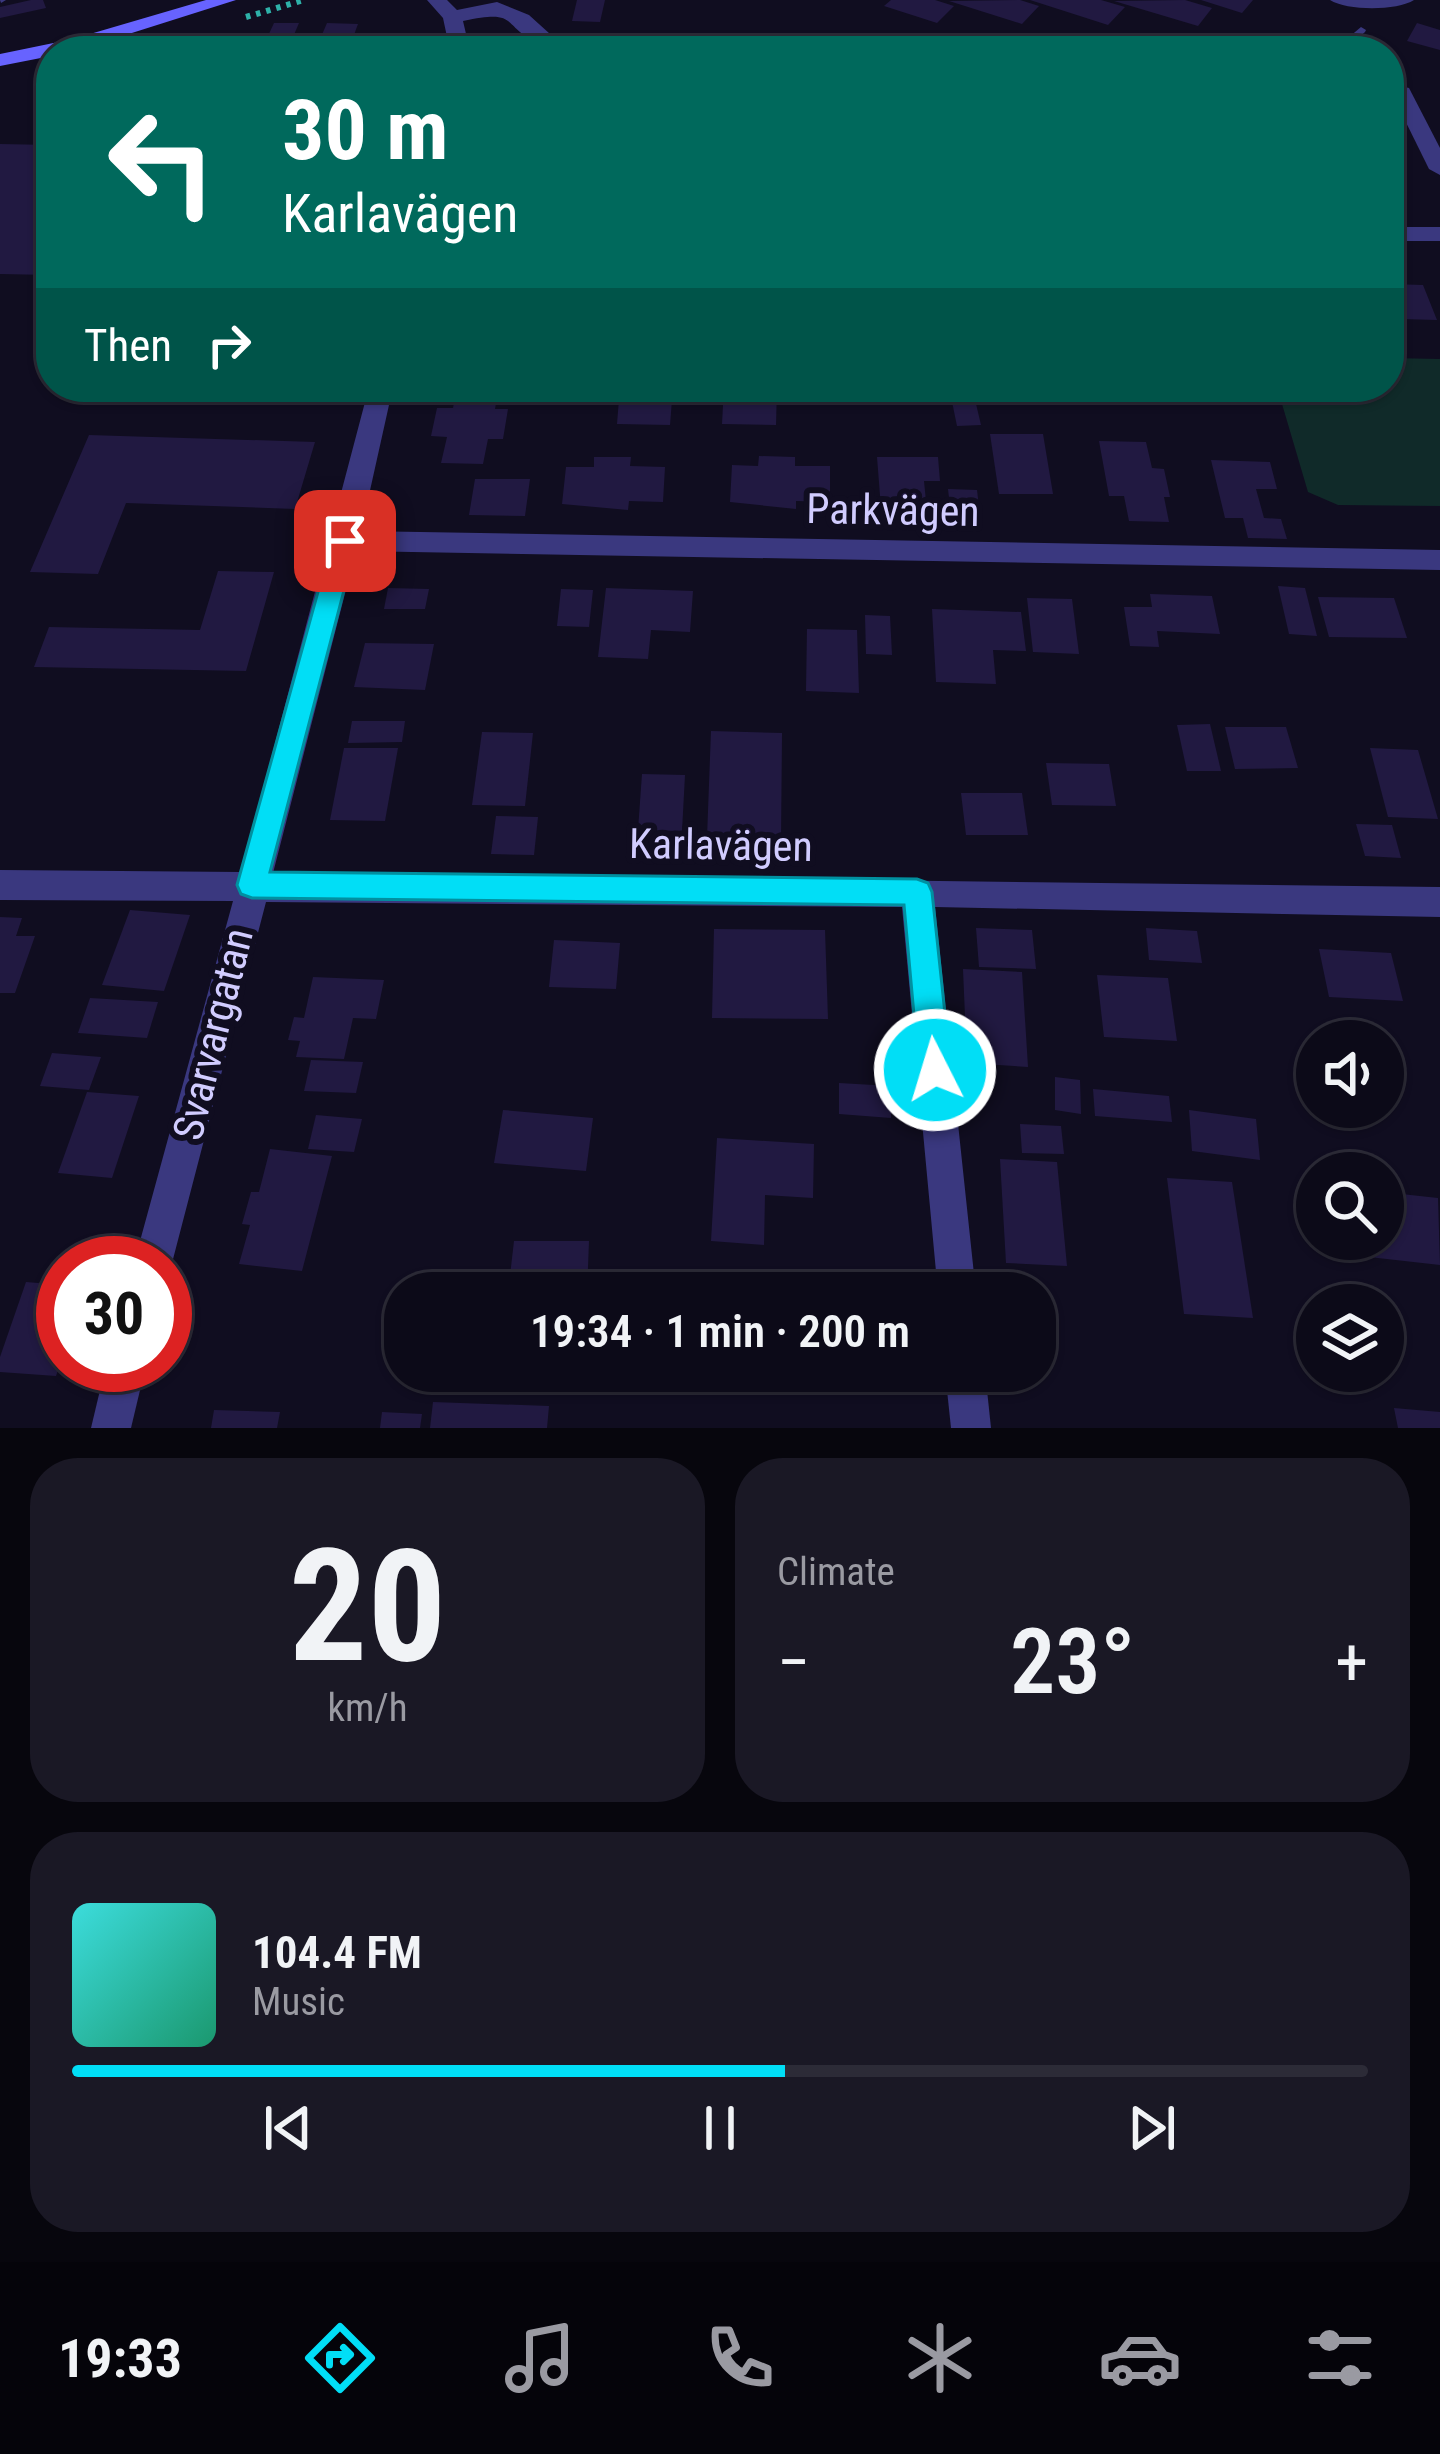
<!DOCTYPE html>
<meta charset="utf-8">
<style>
body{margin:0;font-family:"Roboto Condensed",sans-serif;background:#1a1825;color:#f1f3f6;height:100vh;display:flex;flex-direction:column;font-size:45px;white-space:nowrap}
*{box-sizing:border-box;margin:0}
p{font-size:39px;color:#9a9aa2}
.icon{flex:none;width:66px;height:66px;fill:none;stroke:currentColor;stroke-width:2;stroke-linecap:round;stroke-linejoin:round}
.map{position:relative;height:1428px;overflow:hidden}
.details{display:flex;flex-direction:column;gap:30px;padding:30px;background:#07060d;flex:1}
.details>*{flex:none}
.top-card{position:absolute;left:36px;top:36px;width:1368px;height:366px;border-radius:48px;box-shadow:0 3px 9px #0004,0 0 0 3px #2c2b37;background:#00695c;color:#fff;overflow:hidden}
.fabs{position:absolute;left:1296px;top:1020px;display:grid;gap:24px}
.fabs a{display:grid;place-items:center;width:108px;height:108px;border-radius:50%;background:#0c0a18;box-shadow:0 3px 9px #0004,0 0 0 3px #2c2b37;font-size:60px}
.speed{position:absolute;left:36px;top:1236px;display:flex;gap:24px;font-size:60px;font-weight:700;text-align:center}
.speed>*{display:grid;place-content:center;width:156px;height:156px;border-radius:50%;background:#0c0a18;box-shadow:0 3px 9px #0004,0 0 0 3px #2c2b37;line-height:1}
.speed .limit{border:18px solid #d22;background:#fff;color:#111}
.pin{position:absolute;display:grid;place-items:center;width:102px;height:102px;color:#fff;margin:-51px;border-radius:24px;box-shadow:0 6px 18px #0006}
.me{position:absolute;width:132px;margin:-66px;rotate:355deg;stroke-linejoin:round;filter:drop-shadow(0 0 9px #0008)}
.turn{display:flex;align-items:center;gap:42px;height:252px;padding:0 48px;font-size:54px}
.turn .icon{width:156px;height:156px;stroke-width:2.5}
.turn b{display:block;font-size:84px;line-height:102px}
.then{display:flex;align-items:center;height:114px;padding:0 48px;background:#0003;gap:24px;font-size:45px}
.big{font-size:90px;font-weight:600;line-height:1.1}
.details .widget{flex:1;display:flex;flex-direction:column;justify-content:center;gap:18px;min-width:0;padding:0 42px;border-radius:48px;background:#1a1825}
.details .dial{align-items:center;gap:0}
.dial b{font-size:156px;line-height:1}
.song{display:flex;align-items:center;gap:36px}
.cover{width:144px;height:144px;border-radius:18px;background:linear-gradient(135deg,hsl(180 70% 55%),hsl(160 70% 35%))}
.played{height:12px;border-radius:6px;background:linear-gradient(90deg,#01def6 55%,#2c2b37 55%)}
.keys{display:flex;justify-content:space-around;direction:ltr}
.heat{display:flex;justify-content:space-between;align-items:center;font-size:66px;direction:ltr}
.details .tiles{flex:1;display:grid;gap:30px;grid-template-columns:1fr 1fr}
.widget:last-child{grid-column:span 2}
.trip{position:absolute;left:384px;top:1272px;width:672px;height:120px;border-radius:48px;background:#0c0a18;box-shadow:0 3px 9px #0004,0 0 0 3px #2c2b37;font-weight:600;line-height:120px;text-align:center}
.tabs{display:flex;height:192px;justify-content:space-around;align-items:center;background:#05040a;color:#9a9aa2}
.tabs .icon{width:84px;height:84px}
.tabs .on{color:#01def6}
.tabs b{font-size:54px;color:#f1f3f6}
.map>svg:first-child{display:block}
</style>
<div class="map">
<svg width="1440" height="1428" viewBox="0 0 1440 1428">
<rect width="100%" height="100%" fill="#100d20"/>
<!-- green -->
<polygon fill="#102a29" points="1389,358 1440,359 1440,506 1338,505 1308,492 1277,387 1389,387"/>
<!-- building -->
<g fill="#211941">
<polygon points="31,0 43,0 46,8 0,18 0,7"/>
<polygon points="577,0 605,0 600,22 572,21"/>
<polygon points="891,0 935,0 954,6 937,23 884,6"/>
<polygon points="1020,0 1039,6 1022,24 949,1"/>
<polygon points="1030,0 1101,0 1125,7 1108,25"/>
<polygon points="1185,0 1212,8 1198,26 1114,1"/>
<polygon points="1201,0 1253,0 1242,13"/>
<polygon points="274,23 299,23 287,51 261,51"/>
<polygon points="327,23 358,24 348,51 315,51"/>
<polygon points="1417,23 1440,30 1440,50 1407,41"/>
<polygon points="0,144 51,145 51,275 0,274"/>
<polygon points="1389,284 1423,285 1437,320 1401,319"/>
<polygon points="457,387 499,387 495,409 508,409 503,439 488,439 483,464 441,463 447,437 431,436 437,408 453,408"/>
<polygon points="620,387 673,387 670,425 617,424"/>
<polygon points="724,387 777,387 776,425 722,424"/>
<polygon points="949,387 972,387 981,425 957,426"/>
<polygon points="990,434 1043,434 1053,494 999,494"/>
<polygon points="89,435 315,442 295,509 126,503 98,574 30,572"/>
<polygon points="1099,441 1146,442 1152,468 1164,469 1170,497 1164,497 1169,522 1129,521 1124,496 1109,496"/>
<polygon points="759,456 795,457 795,466 830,466 830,502 796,501 796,509 730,502 732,465 758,466"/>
<polygon points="594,457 631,457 630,466 665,467 663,502 629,501 628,510 562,504 566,467 594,467"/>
<polygon points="877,457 938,457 940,481 924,481 928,521 882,521"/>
<polygon points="1211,460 1270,462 1277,489 1256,489 1264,518 1281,519 1287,539 1248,538 1243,518 1225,518"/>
<polygon points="475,479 530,479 525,516 469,515"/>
<polygon points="948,489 977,490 981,524 952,524"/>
<polygon points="218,571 274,572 246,671 34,667 49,627 200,630"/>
<polygon points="1278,586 1305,588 1317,636 1289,634"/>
<polygon points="388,588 429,589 425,609 384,609"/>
<polygon points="606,588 693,591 690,632 651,630 648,659 598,657"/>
<polygon points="561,589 593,590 589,627 557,626"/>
<polygon points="1150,594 1212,596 1220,634 1157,631 1159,647 1130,646 1124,607 1152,607"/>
<polygon points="1318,597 1394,598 1407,638 1329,637"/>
<polygon points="1027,598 1072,599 1079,654 1033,652"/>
<polygon points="932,609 1021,612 1026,651 993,650 996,684 936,682"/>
<polygon points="865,615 890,616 892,655 866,654"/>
<polygon points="807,629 857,630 859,693 806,691"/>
<polygon points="365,643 434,644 425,690 354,687"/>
<polygon points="352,721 405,721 402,742 348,743"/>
<polygon points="1210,724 1221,771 1187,771 1177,725"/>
<polygon points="1225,727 1286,727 1298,768 1235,769"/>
<polygon points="711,731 782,733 781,840 707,838"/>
<polygon points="482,732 533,733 525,806 472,805"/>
<polygon points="344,748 398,748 385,821 330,820"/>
<polygon points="1370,748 1418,750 1438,819 1388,817"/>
<polygon points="1046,763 1109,764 1116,806 1052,805"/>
<polygon points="642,774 685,775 682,831 638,830"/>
<polygon points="961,793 1022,793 1028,835 966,835"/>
<polygon points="496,816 538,817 534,855 491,854"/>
<polygon points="1356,824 1392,825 1401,858 1365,856"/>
<polygon points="130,910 190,915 164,991 102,985"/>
<polygon points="0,917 22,918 16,936 35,936 15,993 0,993"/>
<polygon points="976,928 1032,930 1036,969 979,967"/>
<polygon points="1146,928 1197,931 1202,963 1149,960"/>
<polygon points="714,929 825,930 828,1019 712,1018"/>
<polygon points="554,940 620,943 616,989 549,987"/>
<polygon points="1319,949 1391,953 1403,1001 1329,997"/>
<polygon points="963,969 1022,972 1028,1067 967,1063"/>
<polygon points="1097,975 1168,978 1177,1041 1104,1037"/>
<polygon points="313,977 384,980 376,1019 353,1018 344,1059 296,1057 300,1041 288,1040 294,1017 304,1018"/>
<polygon points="90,998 158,1002 147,1038 78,1033"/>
<polygon points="52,1053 101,1057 89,1090 40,1086"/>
<polygon points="311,1060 363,1062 356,1093 304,1091"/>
<polygon points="1055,1077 1080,1080 1081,1114 1055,1110"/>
<polygon points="839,1083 891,1086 891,1118 839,1114"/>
<polygon points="1093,1089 1169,1096 1172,1122 1095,1116"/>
<polygon points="87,1092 139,1096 112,1178 58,1173"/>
<polygon points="503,1110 593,1118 586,1171 494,1163"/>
<polygon points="1189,1110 1256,1119 1260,1160 1192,1151"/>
<polygon points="316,1115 362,1119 354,1152 308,1149"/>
<polygon points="1020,1124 1061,1126 1064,1154 1022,1153"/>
<polygon points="717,1138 814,1144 813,1198 765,1195 764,1245 711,1241"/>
<polygon points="270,1149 332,1156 302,1271 239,1264 250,1225 242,1224 251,1192 259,1192"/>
<polygon points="1000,1159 1057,1162 1067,1266 1006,1263"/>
<polygon points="1167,1178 1232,1182 1253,1318 1184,1314"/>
<polygon points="1383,1192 1438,1198 1440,1265 1369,1257 1366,1239 1383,1239"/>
<polygon points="514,1241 589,1241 587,1293 508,1293"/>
<polygon points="26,1282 63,1285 63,1355 56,1376 0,1372 0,1357"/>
<polygon points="720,1282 819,1287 819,1293 719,1293"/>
<polygon points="433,1402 549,1406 547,1428 430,1428"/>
<polygon points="1394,1408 1440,1412 1440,1428 1398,1428"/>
<polygon points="214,1410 280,1412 277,1428 211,1428"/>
<polygon points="382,1412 422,1414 420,1428 380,1428"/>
</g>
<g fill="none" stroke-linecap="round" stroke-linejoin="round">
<!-- path -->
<g stroke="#2eb1a9" stroke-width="6" stroke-dasharray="4.5 6" stroke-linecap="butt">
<polyline points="246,17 304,0"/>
<polyline points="771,38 1050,38 1094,45"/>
<polyline points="758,51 759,38"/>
</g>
<!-- lane -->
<g fill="#3a387f" fill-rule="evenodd">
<polygon points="0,0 6,0 1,3"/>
<polygon points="1361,27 1366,30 1365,32 1345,49 1207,49 1202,46 1207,43 1342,43"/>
</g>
<!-- street -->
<g fill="#3a387f" fill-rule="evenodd">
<path d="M427 0H447L457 10 497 2 529 15 550 34 618 38 634 51C614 51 555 53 539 44 499 25 521 9 463 21L470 51H450L443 18Z"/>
<path d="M1330 0H1414C1397 11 1347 11 1330 0Z"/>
<polygon points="1392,84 1409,88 1440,148 1440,175 1429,169 1389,88"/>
<rect x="1389" y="227" width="51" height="14"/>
<polygon points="369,387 393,387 361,531 1440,550 1440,570 356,551 273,873 1440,887 1440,917 935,907 976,1293 938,1293 902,907 266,902 172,1263 165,1277 165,1263 134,1263 233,901 0,900 0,870 241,872"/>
<polygon points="106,1365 146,1365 131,1428 91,1428"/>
<polygon points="945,1371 985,1371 991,1428 951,1428"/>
</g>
<!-- secondary -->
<polygon fill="#6763ff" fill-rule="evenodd" points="206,0 236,0 75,51 51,51 51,56 0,66 0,54 73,39"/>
</g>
<!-- route -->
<polygon fill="#01def6" stroke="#0190a0" stroke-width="3" points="345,531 357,541 270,872 917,879 928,883 932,892 951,1070 947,1081 935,1086 924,1081 919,1070 904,905 252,898 241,894 237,885 332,541"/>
<g text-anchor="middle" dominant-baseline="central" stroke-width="12" stroke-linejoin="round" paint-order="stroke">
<!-- street labels -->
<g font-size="42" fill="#d1ccff" stroke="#100d20">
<text transform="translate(893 510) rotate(1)">Parkvägen</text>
<text transform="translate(721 845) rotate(1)">Karlavägen</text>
<text transform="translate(213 1034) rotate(-76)">Svarvargatan</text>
</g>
</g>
</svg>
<div class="fabs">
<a><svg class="icon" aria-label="sound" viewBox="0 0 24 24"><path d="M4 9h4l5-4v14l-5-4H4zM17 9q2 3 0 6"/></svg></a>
<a><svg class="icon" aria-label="search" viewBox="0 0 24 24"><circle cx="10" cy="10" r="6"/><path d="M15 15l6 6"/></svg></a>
<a><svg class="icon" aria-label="layers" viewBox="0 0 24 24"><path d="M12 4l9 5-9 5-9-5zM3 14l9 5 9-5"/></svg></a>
</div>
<div class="speed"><div class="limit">30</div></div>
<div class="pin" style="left:345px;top:541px;background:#d93025"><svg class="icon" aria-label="arrive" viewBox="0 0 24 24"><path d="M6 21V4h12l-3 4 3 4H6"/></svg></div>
<svg class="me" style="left:935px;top:1070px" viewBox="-20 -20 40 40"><circle r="17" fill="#01def6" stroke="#fff" stroke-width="3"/><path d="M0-11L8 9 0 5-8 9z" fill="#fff"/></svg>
<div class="trip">19:34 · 1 min · 200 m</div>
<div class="top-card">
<div class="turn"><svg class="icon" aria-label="left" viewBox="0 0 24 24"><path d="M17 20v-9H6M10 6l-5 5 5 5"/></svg><div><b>30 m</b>Karlavägen</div></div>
<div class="then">Then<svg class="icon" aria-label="right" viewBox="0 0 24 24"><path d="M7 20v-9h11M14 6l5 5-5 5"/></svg></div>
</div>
</div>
<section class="details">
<div class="tiles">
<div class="widget dial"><b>20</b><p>km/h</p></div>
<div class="widget"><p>Climate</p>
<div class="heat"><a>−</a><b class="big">23°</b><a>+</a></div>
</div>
<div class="widget">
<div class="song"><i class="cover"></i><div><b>104.4 FM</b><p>Music</p></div></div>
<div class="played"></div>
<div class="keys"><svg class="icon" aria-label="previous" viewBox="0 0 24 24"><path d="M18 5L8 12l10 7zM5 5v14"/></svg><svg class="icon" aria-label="pause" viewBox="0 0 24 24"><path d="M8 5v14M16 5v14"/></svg><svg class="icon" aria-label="next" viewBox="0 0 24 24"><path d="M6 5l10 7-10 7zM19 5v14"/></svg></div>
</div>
</div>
</section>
<nav class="tabs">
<b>19:33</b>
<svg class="icon on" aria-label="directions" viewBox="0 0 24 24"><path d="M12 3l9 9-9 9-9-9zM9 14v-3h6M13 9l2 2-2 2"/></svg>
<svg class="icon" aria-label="music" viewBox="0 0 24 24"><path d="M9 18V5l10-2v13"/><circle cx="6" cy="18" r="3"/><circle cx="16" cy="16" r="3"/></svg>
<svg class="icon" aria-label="phone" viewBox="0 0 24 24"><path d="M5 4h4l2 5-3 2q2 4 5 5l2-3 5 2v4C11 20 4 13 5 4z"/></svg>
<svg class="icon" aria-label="climate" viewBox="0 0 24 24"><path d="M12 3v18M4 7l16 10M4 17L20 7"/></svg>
<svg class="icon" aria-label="car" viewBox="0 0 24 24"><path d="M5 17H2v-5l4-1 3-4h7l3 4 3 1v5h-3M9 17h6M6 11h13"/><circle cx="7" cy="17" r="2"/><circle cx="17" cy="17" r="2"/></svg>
<svg class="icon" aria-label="filters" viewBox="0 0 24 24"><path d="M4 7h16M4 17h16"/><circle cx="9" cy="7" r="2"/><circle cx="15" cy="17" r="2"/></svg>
</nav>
